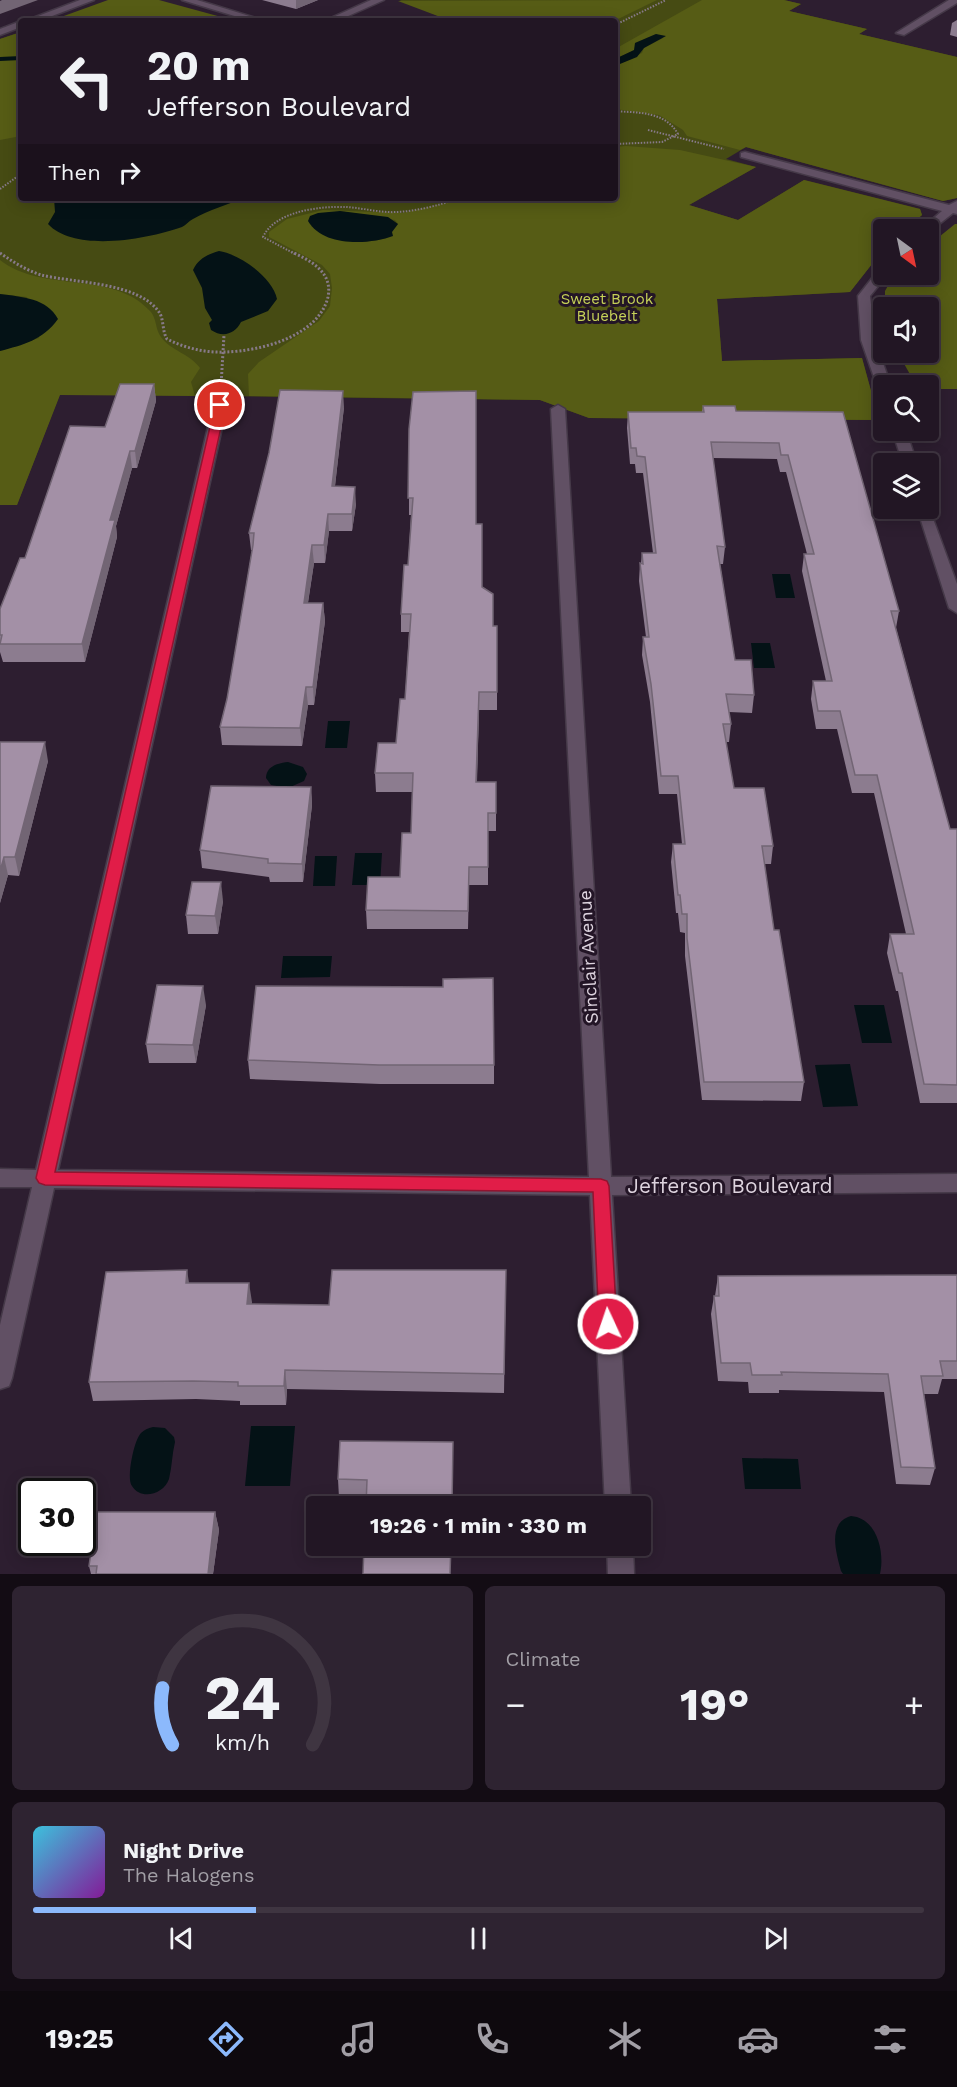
<!DOCTYPE html>
<meta charset="utf-8">
<style>
body{margin:0;font-family:"Work Sans",sans-serif;background:#2e2331;color:#f1f3f6;height:100vh;display:flex;flex-direction:column;font-size:22px;white-space:nowrap}
*{box-sizing:border-box;margin:0}
p{font-size:20px;color:#a29fa6}
.icon{flex:none;width:33px;height:33px;fill:none;stroke:currentColor;stroke-width:2;stroke-linecap:round;stroke-linejoin:round}
.map{position:relative;height:1574px;overflow:hidden}
.drawer{display:flex;flex-direction:column;gap:12px;padding:12px;background:#130c14;flex:1}
.drawer>*{flex:none}
.guide{position:absolute;left:18px;top:18px;width:600px;height:183px;border-radius:6px;box-shadow:0 3px 15px #0003,0 0 0 2px #3f3541;background:#221624;color:#f1f3f6;overflow:hidden}
.needle{width:39px;rotate:147deg}
.buttons{position:absolute;left:873px;top:219px;display:grid;gap:12px}
.buttons a{display:grid;place-items:center;width:66px;height:66px;border-radius:6px;background:#221624;box-shadow:0 3px 15px #0003,0 0 0 2px #3f3541;font-size:30px}
.speed{position:absolute;left:18px;top:1478px;display:flex;gap:12px;font-size:30px;font-weight:700;text-align:center}
.speed>*{display:grid;place-content:center;width:78px;height:78px;border-radius:50%;background:#221624;box-shadow:0 3px 15px #0003,0 0 0 2px #3f3541;line-height:1}
.speed .limit{border:3px solid #111;border-radius:9px;background:#fff;color:#111}
.pin{position:absolute;display:grid;place-items:center;width:51px;height:51px;color:#fff;margin:-26px;border:3px solid #fff;border-radius:50%;box-shadow:0 2px 6px #0007}
.me{position:absolute;width:66px;margin:-33px;rotate:357deg;stroke-linejoin:round;filter:drop-shadow(0 0 4px #0008)}
.turn{display:flex;align-items:center;gap:21px;height:126px;padding:0 30px;font-size:27px}
.turn .icon{width:78px;height:78px;stroke-width:2.5}
.turn b{display:block;font-size:42px;line-height:51px}
.then{display:flex;align-items:center;height:57px;padding:0 30px;background:#0003;gap:12px;font-size:22px}
.big{font-size:45px;font-weight:700;line-height:1.1}
.drawer .widget{flex:1;display:flex;flex-direction:column;justify-content:center;gap:9px;min-width:0;padding:0 21px;border-radius:9px;background:#2e2331}
.drawer .dial{align-items:center;gap:0}
.dial svg{height:156px;overflow:visible;fill:none;stroke:#3f3541;stroke-width:7;stroke-linecap:round;text-anchor:middle}
.dial text{fill:#f1f3f6;stroke:none}
.song{display:flex;align-items:center;gap:18px}
.cover{width:72px;height:72px;border-radius:9px;background:linear-gradient(135deg,hsl(190 70% 55%),hsl(290 70% 35%))}
.played{height:6px;border-radius:3px;background:linear-gradient(90deg,#8cb9fc 25%,#3f3541 25%)}
.keys{display:flex;justify-content:space-around;direction:ltr}
.heat{display:flex;justify-content:space-between;align-items:center;font-size:33px;direction:ltr}
.drawer .tiles{flex:1;display:grid;gap:12px;grid-template-columns:1fr 1fr}
.widget:last-child{grid-column:span 2}
.trip{position:absolute;left:306px;top:1496px;width:345px;height:60px;border-radius:6px;background:#221624;box-shadow:0 3px 15px #0003,0 0 0 2px #3f3541;font-weight:700;line-height:60px;text-align:center}
.tab-bar{display:flex;height:96px;justify-content:space-around;align-items:center;background:#0e090e;color:#a29fa6}
.tab-bar .icon{width:42px;height:42px}
.tab-bar .on{color:#8cb9fc}
.tab-bar b{font-size:27px;color:#f1f3f6}
.map>svg:first-child{display:block}
</style>
<div class="map">
<svg width="957" height="1574" viewBox="0 0 957 1574">
<rect width="100%" height="100%" fill="#2d1e30"/>
<!-- green -->
<polygon fill="#464b13" points="399,0 784,0 801,4 789,11 867,29 859,34 957,57 957,198 943,201 746,147 726,159 756,167 689,205 738,220 804,180 920,209 922,215 906,229 884,230 883,250 850,292 717,299 722,361 862,358 879,420 589,418 540,400 60,394 17,505 0,505 0,39 21,32 21,198 615,198 615,21 451,21"/>
<!-- forest -->
<g fill="#565c15" fill-rule="evenodd">
<polygon points="108,0 159,0 236,21 50,21"/>
<polygon points="657,0 614,21 451,21 398,1"/>
<polygon points="702,0 784,0 801,4 789,11 867,29 859,34 957,57 957,198 943,201 746,147 740,150 687,136 683,130 659,115 615,109 615,66 642,53 644,48 663,38 656,34 635,43 635,50 615,59 615,49"/>
<polygon points="21,32 21,136 0,140 0,39"/>
<path d="M626 146 680 150 756 167 689 205 738 220 804 180 920 209 922 215 906 229 884 230 883 250 850 292 717 299 722 361 862 358 879 420 589 418 540 400 249 396 248 374 259 362 319 321 330 306 332 288 330 274 322 265 269 237V232L287 219 323 210 403 213 466 198H615V147ZM340 211 395 220 398 224 387 238C360 244 334 243 311 226Z"/>
<polygon points="955,224 957,224 957,389 929,389 928,386 916,385 898,353 928,352 928,308 885,307 885,291 894,275 928,274 929,245"/>
<path d="M0 260C43 294 113 269 151 312 157 320 155 329 161 337 171 351 189 353 200 368L191 382 195 396 60 395 17 505H0V351L39 338 27 297 0 294Z"/>
</g>
<!-- water -->
<g fill="#041216">
<polygon points="656,34 666,36 644,48 637,57 615,66 615,59 634,50 635,43"/>
<path d="M54 198H245C228 204 209 210 193 219 189 221 186 225 182 227 148 239 75 253 48 224L55 212Z"/>
<path d="M340 211 388 217 398 224 392 232 393 236C369 245 323 247 308 221L310 216 318 213Z"/>
<path d="M219 251C240 254 273 278 277 299L268 311 241 322C235 334 223 338 211 330L209 323 212 320 205 308 202 288 193 270C198 259 208 254 219 251Z"/>
<path d="M0 294C22 297 47 298 58 319 43 340 23 345 0 351Z"/>
<polygon points="772,574 790,574 795,598 776,598"/>
<polygon points="751,643 770,643 775,668 754,668"/>
<polygon points="328,721 350,721 347,748 325,748"/>
<path d="M288 762 303 767 307 774 304 781 288 788 271 785 266 778C266 767 277 763 288 762Z"/>
<polygon points="355,853 382,853 380,885 352,885"/>
<polygon points="315,856 337,856 335,886 313,886"/>
<polygon points="283,956 332,956 330,977 281,978"/>
<polygon points="854,1005 884,1005 892,1043 862,1043"/>
<polygon points="850,1064 858,1106 823,1107 815,1065"/>
<polygon points="251,1426 295,1426 290,1486 245,1486"/>
<path d="M153 1427 165 1428 174 1437 175 1442C172 1454 172 1467 169 1479 164 1494 141 1501 132 1486 126 1478 134 1440 141 1433 144 1430 148 1428 153 1427Z"/>
<polygon points="742,1458 798,1459 801,1489 745,1489"/>
<path d="M851 1516C877 1518 885 1552 880 1574H843L841 1571C836 1552 827 1523 851 1516Z"/>
</g>
<g fill="none" stroke-linecap="round" stroke-linejoin="round">
<!-- stream -->
<g fill="#041216" fill-rule="evenodd">
<polygon points="143,16 156,21 125,21 126,20"/>
<polygon points="21,56 21,60 0,61 0,57"/>
</g>
<!-- street casing -->
<g stroke="#453948" stroke-width="3">
<g id="street">
<polygon points="80,0 94,0 39,21 25,21"/>
<polygon points="182,0 197,0 266,21 251,21"/>
<polygon points="371,0 384,0 337,21 324,21"/>
<polygon points="949,0 957,0 957,3 904,35 896,33"/>
<polygon points="21,21 21,27 0,35 0,29"/>
<polygon points="745,152 949,205 957,201 957,214 953,213 928,233 928,230 920,230 942,211 741,157 741,153"/>
<polygon points="884,267 884,274 888,274 870,296 875,340 891,386 884,386 884,390 877,386 861,340 858,296 880,268"/>
<polygon points="220,401 227,405 58,1170 589,1177 551,409 558,405 565,409 611,1177 957,1174 957,1192 612,1195 631,1506 605,1506 590,1195 54,1188 12,1378 9,1386 0,1389 0,1325 32,1187 0,1187 0,1169 36,1170 213,405"/>
<polygon points="892,430 906,430 917,464 903,464"/>
<polygon points="928,505 957,584 957,613 949,608 917,508 928,508"/>
<polygon points="607,1545 633,1545 634,1574 608,1574"/>
</g>
</g>
<!-- path-far1 -->
<g stroke="#877a89" stroke-width="2" stroke-dasharray="1.5 1.5" stroke-linecap="butt">
<polyline points="615,25 666,0"/>
<path d="M615 111C638 113 665 111 678 134L662 142 615 144"/>
<polyline points="648,130 724,149"/>
<polyline points="0,189 21,174"/>
<path d="M295 254 263 237C275 211 320 206 346 207 363 208 380 213 397 212 418 211 440 205 460 198"/>
</g>
<!-- path -->
<g stroke="#877a89" stroke-width="3" stroke-dasharray="2 2" stroke-linecap="butt">
<path d="M0 253C13 262 26 270 41 275 74 283 138 282 159 312 164 319 162 331 167 339 185 348 205 353 225 352 260 351 318 337 328 297 333 272 311 261 292 252"/>
<polyline points="221,386 224,335"/>
</g>
<!-- street -->
<use href="#street" fill="#615064" fill-rule="evenodd"/>
</g>
<!-- wall -->
<g fill="#8c7c8f">
<polygon points="262,0 318,0 296,9"/>
<polygon points="957,20 957,37 950,35 952,23"/>
<polygon points="154,384 156,401 137,468 132,468 116,526 117,537 85,662 3,662 0,652 0,609 25,558 105,427"/>
<polygon points="703,406 736,411 843,412 899,611 896,628 950,829 957,829 957,1103 920,1103 898,991 896,991 887,953 890,934 906,934 874,793 852,793 837,729 816,729 811,699 813,681 826,681 802,571 804,554 807,554 786,472 780,472 777,459 713,458 725,547 723,564 720,564 735,660 754,695 752,713 729,712 731,724 729,742 726,742 734,788 773,846 771,864 764,864 774,930 804,1082 801,1101 702,1100 685,956 685,933 680,932 678,913 676,913 671,862 673,844 682,844 677,794 659,794 650,702 642,655 643,637 646,637 639,581 640,563 641,563 642,553 653,553 643,473 636,473 635,464 630,464 627,428 628,412 702,412"/>
<polygon points="344,407 335,486 356,504 352,531 329,531 325,563 314,563 308,603 323,603 325,621 314,705 308,705 302,746 222,745 220,727 227,699 252,550 251,550 249,533"/>
<polygon points="409,429 476,524 482,587 493,626 497,626 497,710 479,710 477,782 496,782 496,831 488,831 488,885 469,885 468,929 367,929 366,910 400,877 411,833 412,792 376,792 375,773 396,743 405,699 409,632 401,632 401,614 408,565 411,515 409,515"/>
<polygon points="0,742 48,761 19,876 8,875 0,903"/>
<polygon points="311,787 312,805 303,882 270,882 269,877 202,868 200,850"/>
<polygon points="223,901 218,934 188,934 186,915"/>
<polygon points="206,1005 196,1063 149,1063 146,1044"/>
<polygon points="248,1060 494,1065 494,1084 380,1084 250,1079"/>
<polygon points="506,1270 504,1393 287,1389 286,1405 240,1405 240,1401 196,1399 93,1401 89,1382 189,1283 252,1302 251,1304 329,1305"/>
<polygon points="957,1275 957,1379 942,1379 938,1394 924,1394 935,1468 930,1485 896,1484 884,1392 779,1390 779,1393 749,1393 748,1382 718,1381 711,1314 714,1296 715,1296 718,1276"/>
<polygon points="453,1460 452,1506 366,1506 366,1498 339,1498 338,1479"/>
<polygon points="215,1512 219,1530 213,1574 91,1574 89,1566"/>
</g>
<!-- shaded-wall -->
<g fill="#726574">
<polygon points="2,0 38,0 0,14 0,1"/>
<polygon points="296,0 318,0 296,9"/>
<polygon points="154,384 156,401 137,468 135,451"/>
<polygon points="343,391 344,407 333,503 332,486"/>
<polygon points="130,451 132,468 116,526 117,537 85,662 82,644 110,520"/>
<polygon points="355,487 356,504 352,531 352,514"/>
<polygon points="328,514 329,531 325,563 324,545"/>
<polygon points="312,545 314,563 305,621 304,603"/>
<polygon points="323,603 325,621 314,705 313,687"/>
<polygon points="306,687 308,705 302,746 300,728"/>
<polygon points="479,692 479,710 476,800 476,782"/>
<polygon points="45,742 48,761 19,876 15,857"/>
<polygon points="311,787 312,805 303,882 302,864"/>
<polygon points="4,857 8,875 0,903 0,871"/>
<polygon points="221,882 223,901 218,934 215,916"/>
<polygon points="203,986 206,1005 196,1063 193,1045"/>
<polygon points="187,1270 190,1289 186,1283"/>
<polygon points="249,1283 252,1302 249,1323 247,1304"/>
<polygon points="285,1370 287,1389 286,1405 284,1386"/>
<polygon points="215,1512 219,1530 213,1574 208,1574"/>
</g>
<!-- building -->
<g fill="#a390a6" stroke="#726574" stroke-width="1.5">
<polygon points="120,384 154,384 135,451 130,451 110,520 115,520 82,644 0,644 2,635 0,635 0,609 20,558 25,558 70,426 105,427"/>
<polygon points="280,390 343,391 332,486 355,487 352,514 328,514 324,545 312,545 304,603 323,603 313,687 306,687 300,728 220,727 227,699 253,545 254,533 249,533 269,453"/>
<polygon points="476,391 476,524 482,524 482,587 493,594 493,626 497,626 497,692 479,692 476,782 496,782 496,813 488,813 488,867 469,867 468,911 366,910 368,877 400,877 402,833 411,833 413,773 375,773 378,743 396,743 400,699 405,699 411,614 401,614 404,565 408,565 413,498 408,498 409,429 413,392"/>
<polygon points="703,406 735,406 736,411 843,412 899,611 891,611 950,829 957,829 957,1085 924,1084 902,973 899,973 890,934 914,934 877,775 855,775 840,711 818,711 813,681 832,681 804,554 814,554 788,455 781,455 779,443 711,442 725,547 717,546 735,660 751,660 754,695 726,694 731,724 723,724 734,788 764,788 773,846 762,846 774,930 779,930 804,1082 704,1082 687,938 687,914 682,914 680,895 678,895 673,844 685,844 678,776 661,776 651,684 643,637 649,637 640,563 643,564 642,553 656,553 645,457 637,456 636,448 631,448 628,412 704,412"/>
<polygon points="0,742 45,742 15,857 4,857 0,871"/>
<polygon points="211,786 311,787 302,864 268,863 268,859 200,850"/>
<polygon points="192,882 221,882 215,916 186,915"/>
<polygon points="493,978 494,1065 379,1065 248,1060 256,986 443,987 443,979"/>
<polygon points="157,985 203,986 193,1045 146,1044"/>
<polygon points="187,1270 186,1283 249,1283 247,1304 329,1305 332,1270 506,1270 504,1374 285,1370 284,1386 238,1386 238,1382 193,1381 89,1382 106,1272"/>
<polygon points="957,1275 957,1361 940,1361 943,1376 921,1376 935,1468 901,1467 888,1374 781,1372 782,1375 752,1375 750,1363 721,1363 714,1296 719,1296 718,1276"/>
<polygon points="340,1441 453,1442 452,1506 366,1506 367,1480 338,1479"/>
<polygon points="97,1512 215,1512 208,1574 96,1574 97,1566 89,1566"/>
<polygon points="364,1545 451,1545 450,1574 363,1574"/>
</g>
<!-- route -->
<polygon fill="#e11d48" stroke="#92132f" stroke-width="1.5" points="220,402 226,405 55,1172 601,1179 607,1181 609,1186 617,1324 614,1330 608,1332 602,1330 599,1324 593,1192 45,1185 39,1183 36,1178 215,405"/>
<g text-anchor="middle" dominant-baseline="central" stroke-width="6" stroke-linejoin="round" paint-order="stroke">
<!-- far-park labels -->
<g font-size="15" fill="#c6d258" stroke="#231526">
<text x="607" y="299">Sweet Brook<tspan x="607" dy="17">Bluebelt</tspan></text>
</g>
<!-- street labels -->
<g font-size="18" fill="#ddd3de" stroke="#231526">
<text transform="translate(588 957) rotate(-93)">Sinclair Avenue</text>
</g>
<!-- near-street labels -->
<g font-size="21" fill="#ddd3de" stroke="#231526">
<text x="730" y="1185">Jefferson Boulevard</text>
</g>
</g>
</svg>
<div class="buttons">
<a><svg class="needle" viewBox="-14 -14 28 28"><path d="M0-13l5 13h-10z" fill="#e53935"/><path d="M0 13l5-13h-10z" fill="#a29fa6"/></svg></a>
<a><svg class="icon" aria-label="sound" viewBox="0 0 24 24"><path d="M4 9h4l5-4v14l-5-4H4zM17 9q2 3 0 6"/></svg></a>
<a><svg class="icon" aria-label="search" viewBox="0 0 24 24"><circle cx="10" cy="10" r="6"/><path d="M15 15l6 6"/></svg></a>
<a><svg class="icon" aria-label="layers" viewBox="0 0 24 24"><path d="M12 4l9 5-9 5-9-5zM3 14l9 5 9-5"/></svg></a>
</div>
<div class="speed"><div class="limit">30</div></div>
<div class="pin" style="left:220px;top:405px;background:#d93025"><svg class="icon" aria-label="arrive" viewBox="0 0 24 24"><path d="M6 21V4h12l-3 4 3 4H6"/></svg></div>
<svg class="me" style="left:608px;top:1324px" viewBox="-20 -20 40 40"><circle r="17" fill="#e11d48" stroke="#fff" stroke-width="3"/><path d="M0-11L8 9 0 5-8 9z" fill="#fff"/></svg>
<div class="trip">19:26 · 1 min · 330 m</div>
<div class="guide">
<div class="turn"><svg class="icon" aria-label="left" viewBox="0 0 24 24"><path d="M17 20v-9H6M10 6l-5 5 5 5"/></svg><div><b>20 m</b>Jefferson Boulevard</div></div>
<div class="then">Then<svg class="icon" aria-label="right" viewBox="0 0 24 24"><path d="M7 20v-9h11M14 6l5 5-5 5"/></svg></div>
</div>
</div>
<section class="drawer">
<div class="tiles">
<div class="widget dial"><svg viewBox="0 0 100 80">
<path d="M14 69A42 42 0 1 1 86 69"/>
<path d="M14 69A42 42 0 0 1 9 40" stroke="#8cb9fc"/>
<text x="50" y="56" font-size="32" font-weight="700">24</text>
<text x="50" y="72" font-size="11">km/h</text>
</svg></div>
<div class="widget"><p>Climate</p>
<div class="heat"><a>−</a><b class="big">19°</b><a>+</a></div>
</div>
<div class="widget">
<div class="song"><i class="cover"></i><div><b>Night Drive</b><p>The Halogens</p></div></div>
<div class="played"></div>
<div class="keys"><svg class="icon" aria-label="previous" viewBox="0 0 24 24"><path d="M18 5L8 12l10 7zM5 5v14"/></svg><svg class="icon" aria-label="pause" viewBox="0 0 24 24"><path d="M8 5v14M16 5v14"/></svg><svg class="icon" aria-label="next" viewBox="0 0 24 24"><path d="M6 5l10 7-10 7zM19 5v14"/></svg></div>
</div>
</div>
</section>
<nav class="tab-bar">
<b>19:25</b>
<svg class="icon on" aria-label="directions" viewBox="0 0 24 24"><path d="M12 3l9 9-9 9-9-9zM9 14v-3h6M13 9l2 2-2 2"/></svg>
<svg class="icon" aria-label="music" viewBox="0 0 24 24"><path d="M9 18V5l10-2v13"/><circle cx="6" cy="18" r="3"/><circle cx="16" cy="16" r="3"/></svg>
<svg class="icon" aria-label="phone" viewBox="0 0 24 24"><path d="M5 4h4l2 5-3 2q2 4 5 5l2-3 5 2v4C11 20 4 13 5 4z"/></svg>
<svg class="icon" aria-label="climate" viewBox="0 0 24 24"><path d="M12 3v18M4 7l16 10M4 17L20 7"/></svg>
<svg class="icon" aria-label="car" viewBox="0 0 24 24"><path d="M5 17H2v-5l4-1 3-4h7l3 4 3 1v5h-3M9 17h6M6 11h13"/><circle cx="7" cy="17" r="2"/><circle cx="17" cy="17" r="2"/></svg>
<svg class="icon" aria-label="filters" viewBox="0 0 24 24"><path d="M4 7h16M4 17h16"/><circle cx="9" cy="7" r="2"/><circle cx="15" cy="17" r="2"/></svg>
</nav>
